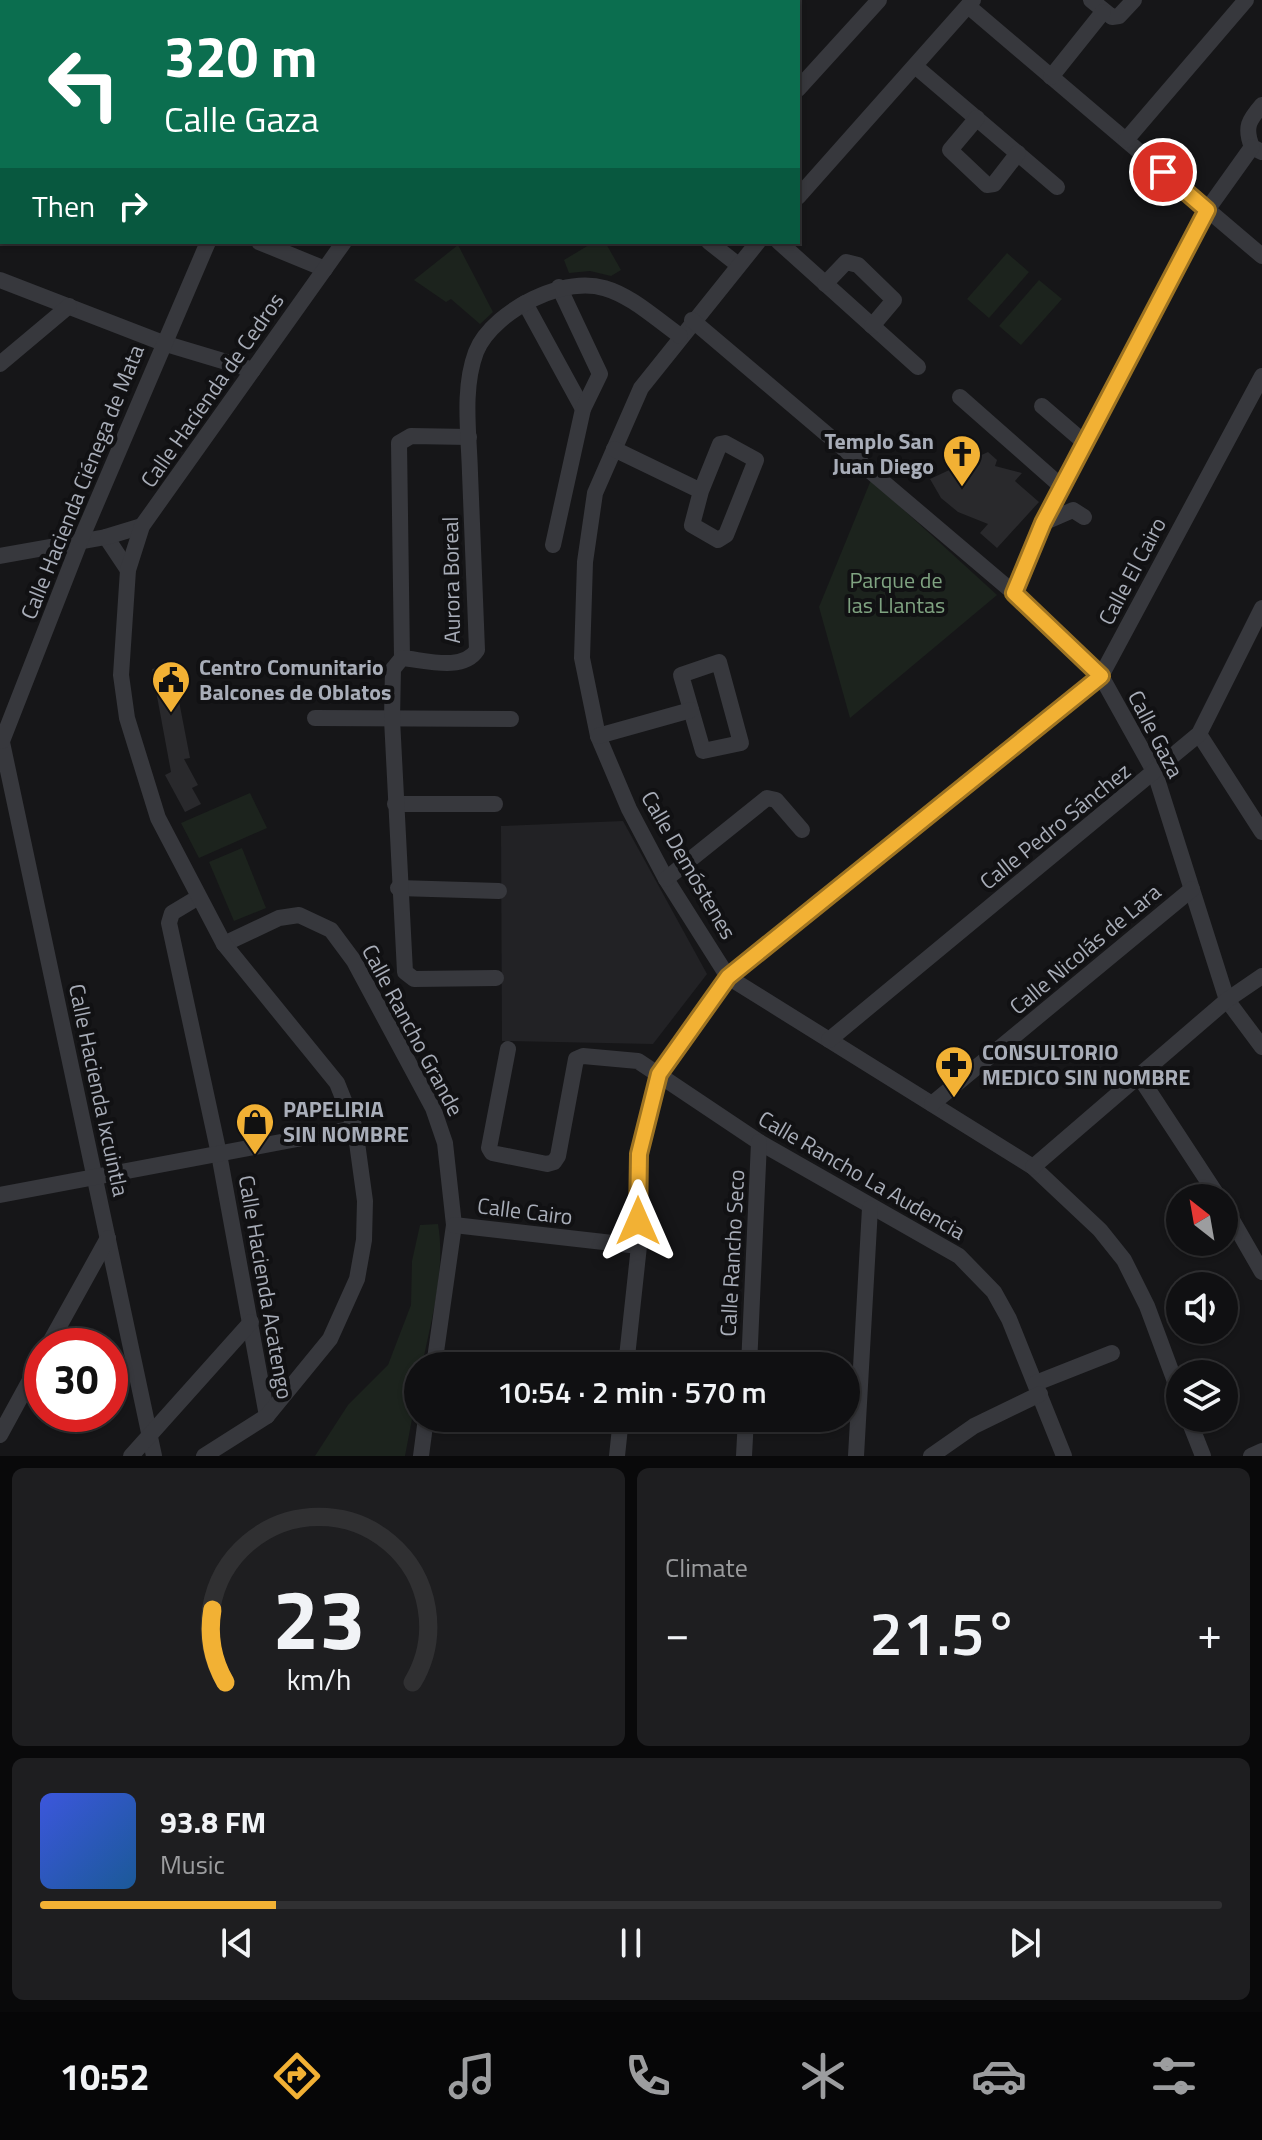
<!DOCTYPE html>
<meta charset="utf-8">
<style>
body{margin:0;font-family:"Titillium Web",sans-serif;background:#1e1e20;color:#f1f3f6;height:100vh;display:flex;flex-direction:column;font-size:30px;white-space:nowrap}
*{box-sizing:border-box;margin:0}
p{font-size:26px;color:#9c9d9f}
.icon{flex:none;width:44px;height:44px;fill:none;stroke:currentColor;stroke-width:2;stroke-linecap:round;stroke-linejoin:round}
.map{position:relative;height:1456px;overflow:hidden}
.sheet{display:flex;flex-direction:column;gap:12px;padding:12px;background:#09090a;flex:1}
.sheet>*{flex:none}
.hud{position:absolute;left:0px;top:0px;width:800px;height:244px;box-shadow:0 2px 6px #0004,0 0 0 2px #303032;background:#0b6e4f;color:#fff;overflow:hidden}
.needle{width:52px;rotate:329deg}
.controls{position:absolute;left:1166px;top:1184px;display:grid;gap:16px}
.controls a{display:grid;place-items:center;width:72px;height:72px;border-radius:50%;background:#101012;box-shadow:0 2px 6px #0004,0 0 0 2px #303032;font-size:40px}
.speed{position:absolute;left:24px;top:1328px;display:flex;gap:16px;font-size:40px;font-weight:700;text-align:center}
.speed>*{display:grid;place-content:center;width:104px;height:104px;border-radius:50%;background:#101012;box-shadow:0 2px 6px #0004,0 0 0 2px #303032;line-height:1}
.speed .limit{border:12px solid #d22;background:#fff;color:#111}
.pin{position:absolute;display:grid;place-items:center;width:68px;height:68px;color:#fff;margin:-34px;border:4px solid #fff;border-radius:50%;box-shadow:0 2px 8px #0007}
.me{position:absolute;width:88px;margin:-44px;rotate:0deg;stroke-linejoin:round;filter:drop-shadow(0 0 6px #0008)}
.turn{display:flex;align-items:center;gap:28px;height:168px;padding:0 32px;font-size:36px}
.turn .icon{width:104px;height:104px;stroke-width:2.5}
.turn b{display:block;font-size:56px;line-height:68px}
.then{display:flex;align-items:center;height:76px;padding:0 32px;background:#0003;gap:16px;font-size:30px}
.big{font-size:60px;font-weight:600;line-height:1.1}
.sheet .card{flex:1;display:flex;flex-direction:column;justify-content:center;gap:12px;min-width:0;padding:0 28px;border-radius:12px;background:#1e1e20}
.sheet .dial{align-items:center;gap:0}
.dial svg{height:208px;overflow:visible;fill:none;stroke:#303032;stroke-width:7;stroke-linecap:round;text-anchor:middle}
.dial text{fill:#f1f3f6;stroke:none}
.song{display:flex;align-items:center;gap:24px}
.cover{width:96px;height:96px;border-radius:12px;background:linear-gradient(135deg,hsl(230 70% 55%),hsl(210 70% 35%))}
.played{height:8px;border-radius:4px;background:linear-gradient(90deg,#f2b134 20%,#303032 20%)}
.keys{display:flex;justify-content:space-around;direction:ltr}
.heat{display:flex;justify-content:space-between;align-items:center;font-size:44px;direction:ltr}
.sheet .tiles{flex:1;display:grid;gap:12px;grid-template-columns:1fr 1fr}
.card:last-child{grid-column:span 2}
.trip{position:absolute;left:404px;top:1352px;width:456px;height:80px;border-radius:40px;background:#101012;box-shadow:0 2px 6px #0004,0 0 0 2px #303032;font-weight:600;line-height:80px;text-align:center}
.menu{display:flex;height:128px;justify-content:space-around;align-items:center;background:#060607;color:#9c9d9f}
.menu .icon{width:56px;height:56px}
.menu .current{color:#f2b134}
.menu b{font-size:36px;color:#f1f3f6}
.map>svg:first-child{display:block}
</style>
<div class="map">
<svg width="1262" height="1456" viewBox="0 0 1262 1456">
<rect width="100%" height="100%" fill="#161618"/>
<!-- built -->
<polygon fill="#222225" points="623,821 707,974 653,1044 502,1041 501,826"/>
<!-- green -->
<g fill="#1c231d">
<polygon points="594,242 605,242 621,270 611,276 590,271 569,273 564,260"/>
<polygon points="458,245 493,312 480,324 451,299 446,302 414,280"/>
<polygon points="1007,253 1029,272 989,318 967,299"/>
<polygon points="1039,280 1062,299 1021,345 999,326"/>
<polygon points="871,480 997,595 850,718 819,607"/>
<polygon points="250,793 267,828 199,858 181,823"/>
<polygon points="242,848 266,908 234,921 209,862"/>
<path d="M438 1224C446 1270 431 1320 422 1366H418V1387L405 1456H315L348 1405 388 1365 411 1305 412 1261 420 1225Z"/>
</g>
<!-- building -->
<g fill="#29292c">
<polygon points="988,452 997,460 995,466 1022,473 1015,481 1039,502 997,548 980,533 988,524 958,512 941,498 930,479"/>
<polygon points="172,665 190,758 184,759 198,785 192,788 201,804 185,812 165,775 171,772 152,669"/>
</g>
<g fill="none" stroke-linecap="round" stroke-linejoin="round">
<!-- minor -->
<g stroke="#37383d" stroke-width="16">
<polyline points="331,0 336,2"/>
<polyline points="1091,0 1112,17 1119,16 1134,0"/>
<polyline points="92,2 93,0"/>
<polyline points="311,2 312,0"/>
<polyline points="516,2 517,0"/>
<polyline points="659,2 661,0"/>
<polyline points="968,6 1262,256"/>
<polyline points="0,17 2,18"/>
<polyline points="915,66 1057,187"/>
<polyline points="1051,77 1103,12"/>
<polyline points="798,89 879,0"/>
<path d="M1262 105C1249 120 1244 127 1252 147L1262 152"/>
<polyline points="977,118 950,150 987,185 994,184 1018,153"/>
<polyline points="1126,140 1246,0"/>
<polyline points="0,185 2,182"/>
<polyline points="798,197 973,0"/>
<polyline points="259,242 325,269"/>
<polyline points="709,242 737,264"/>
<polyline points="758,242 641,388 595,493 585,562 582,658 598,736 629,809 666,879 728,977 1033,1167 1100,1230 1124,1260 1147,1306 1180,1395"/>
<polyline points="779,242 918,367"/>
<polyline points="0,280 163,343 253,370"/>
<polyline points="825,284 846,262 858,265 894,300 872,326"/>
<polyline points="525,303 583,409"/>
<polyline points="692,320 1014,593 1101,676 1155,773 1227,1000 1262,1047"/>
<polyline points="0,364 69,306"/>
<polyline points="960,397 1062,487"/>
<polyline points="1042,406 1085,443"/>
<polyline points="614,449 701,491 692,525 718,540 726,535 756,460 725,443 720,444 701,491"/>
<polyline points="1043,523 1073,510 1084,517"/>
<polyline points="106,537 128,570"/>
<polyline points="553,545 583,409 600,374 559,287"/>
<polyline points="0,556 106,537 142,526"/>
<polyline points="1014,593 1043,523 1207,210 1252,147"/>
<polyline points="402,658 399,443 411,436 469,437"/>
<polygon points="719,662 741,743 703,751 681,675"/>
<polyline points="315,718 511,719"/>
<polyline points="0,733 154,1456"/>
<polyline points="1199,734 1262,832"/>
<polyline points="598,736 691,710"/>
<polyline points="2,741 81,539 208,242"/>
<polyline points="395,804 495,804"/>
<polyline points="666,879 767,798 776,800 802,830"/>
<polyline points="398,888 499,891"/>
<polyline points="197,898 172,913 169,923 219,1154 267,1416"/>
<polyline points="224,944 279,918 299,915 331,930 354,961 433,1108 445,1143 454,1225 434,1366"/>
<path d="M496 978 414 979 405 972 392 719 393 669 402 658C425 660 463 672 477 650 475 591 472 532 470 473 469 434 462 389 476 352 485 329 512 309 533 299 601 267 626 296 680 336"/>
<polyline points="829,1040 1199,734 1262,608"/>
<polyline points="508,1049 489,1148 492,1153 547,1164 554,1162 558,1156 576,1059 583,1056 638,1061 759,1142 959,1256 994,1292 1009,1319 1064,1456"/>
<polyline points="1139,1076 1219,1198"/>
<polyline points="932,1104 1192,889"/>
<polyline points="1033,1167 1227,1000 1262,976"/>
<polyline points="0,1195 355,1128"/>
<polyline points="1224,1206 1262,1272"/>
<polyline points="454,1225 639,1246"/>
<polyline points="48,1346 108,1238"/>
<polyline points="626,1366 639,1246 639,1154 659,1074 728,977 1101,676 1262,376"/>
<polyline points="749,1366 759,1142"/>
<polyline points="1036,1383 1112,1353"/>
<polyline points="1188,1418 1203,1456"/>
<polyline points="0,1435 42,1358"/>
<polyline points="131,1456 251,1322"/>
<polyline points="204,1456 267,1416 330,1339 357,1279 364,1240 365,1201 355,1128 337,1083 224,944 158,818 127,718 121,675 128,570 142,526 344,242"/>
<polyline points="421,1456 426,1418"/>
<polyline points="617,1456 621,1418"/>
<polyline points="744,1456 746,1418"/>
<polyline points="856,1456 870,1208"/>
<polyline points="931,1456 974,1426 1040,1394"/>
<polyline points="1251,1456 1262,1451"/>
</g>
</g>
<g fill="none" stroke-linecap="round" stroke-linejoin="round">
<!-- route casing -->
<g stroke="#9d7322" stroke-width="20">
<polyline id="route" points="638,1221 639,1154 659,1074 728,977 1101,676 1014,593 1043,523 1207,210 1163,172"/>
</g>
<!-- route -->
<use href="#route" stroke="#f2b134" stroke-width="14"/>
</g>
<!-- icons -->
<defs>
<g id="church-pin" transform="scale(2)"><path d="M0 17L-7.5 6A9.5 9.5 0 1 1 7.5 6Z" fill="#f2b134" stroke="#111113"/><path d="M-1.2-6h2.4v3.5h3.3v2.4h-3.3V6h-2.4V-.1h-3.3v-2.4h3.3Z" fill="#111"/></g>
<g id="civic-pin" transform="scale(2)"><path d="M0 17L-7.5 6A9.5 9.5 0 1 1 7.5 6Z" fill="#f2b134" stroke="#111113"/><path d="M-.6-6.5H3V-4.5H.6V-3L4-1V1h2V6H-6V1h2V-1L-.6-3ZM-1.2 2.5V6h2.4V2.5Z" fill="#111"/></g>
<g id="pharmacy-pin" transform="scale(2)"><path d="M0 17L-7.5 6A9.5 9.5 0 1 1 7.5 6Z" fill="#f2b134" stroke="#111113"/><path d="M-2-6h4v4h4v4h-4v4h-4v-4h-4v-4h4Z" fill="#111"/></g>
<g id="shop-pin" transform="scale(2)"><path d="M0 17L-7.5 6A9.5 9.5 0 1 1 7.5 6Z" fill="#f2b134" stroke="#111113"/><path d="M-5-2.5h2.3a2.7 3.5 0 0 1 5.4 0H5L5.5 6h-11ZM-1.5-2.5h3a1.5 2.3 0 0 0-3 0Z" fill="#111"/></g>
</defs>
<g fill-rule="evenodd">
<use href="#church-pin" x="962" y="454"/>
<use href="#civic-pin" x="171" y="680"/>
<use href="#pharmacy-pin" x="954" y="1065"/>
<use href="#shop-pin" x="255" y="1122"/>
</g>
<g text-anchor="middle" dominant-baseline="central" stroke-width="8" stroke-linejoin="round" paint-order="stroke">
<!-- street labels -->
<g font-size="22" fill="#a8adb8" stroke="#111113">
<text transform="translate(212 390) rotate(-55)">Calle Hacienda de Cedros</text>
<text transform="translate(82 482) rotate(-68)">Calle Hacienda Ciénega de Mata</text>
<text transform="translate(1132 571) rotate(-62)">Calle El Cairo</text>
<text transform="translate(451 580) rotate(-91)">Aurora Boreal</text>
<text transform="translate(1156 734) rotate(63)">Calle Gaza</text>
<text transform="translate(1055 826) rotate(-39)">Calle Pedro Sánchez</text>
<text transform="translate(689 865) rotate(60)">Calle Demóstenes</text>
<text transform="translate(1085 949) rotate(-40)">Calle Nicolás de Lara</text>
<text transform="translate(413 1030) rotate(62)">Calle Rancho Grande</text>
<text transform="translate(99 1090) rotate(78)">Calle Hacienda Ixcuintla</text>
<text transform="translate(862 1175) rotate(30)">Calle Rancho La Audencia</text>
<text transform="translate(525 1211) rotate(7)">Calle Cairo</text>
<text transform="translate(732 1253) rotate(-87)">Calle Rancho Seco</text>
<text transform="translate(266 1287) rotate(80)">Calle Hacienda Acatengo</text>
</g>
<!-- poi labels -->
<g font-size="22" font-weight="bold" fill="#a8adb8" stroke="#111113" text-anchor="start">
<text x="934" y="441" text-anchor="end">Templo San<tspan x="934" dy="25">Juan Diego</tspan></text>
<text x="199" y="667">Centro Comunitario<tspan x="199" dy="25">Balcones de Oblatos</tspan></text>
<text x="982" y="1052">CONSULTORIO<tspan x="982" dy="25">MEDICO SIN NOMBRE</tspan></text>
<text x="283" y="1109">PAPELIRIA<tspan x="283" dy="25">SIN NOMBRE</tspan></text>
</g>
<!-- park labels -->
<g font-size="22" fill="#7fa381" stroke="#111113">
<text x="896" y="580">Parque de<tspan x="896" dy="25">las Llantas</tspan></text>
</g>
</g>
</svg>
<div class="controls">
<a><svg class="needle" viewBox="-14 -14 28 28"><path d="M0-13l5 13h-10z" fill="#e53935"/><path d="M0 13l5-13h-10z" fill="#9c9d9f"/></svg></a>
<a><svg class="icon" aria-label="sound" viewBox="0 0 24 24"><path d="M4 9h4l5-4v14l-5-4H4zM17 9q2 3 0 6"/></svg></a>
<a><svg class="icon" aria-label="layers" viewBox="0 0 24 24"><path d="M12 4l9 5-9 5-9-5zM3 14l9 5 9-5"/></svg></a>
</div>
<div class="speed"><div class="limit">30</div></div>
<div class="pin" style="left:1163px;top:172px;background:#d93025"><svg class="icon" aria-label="arrive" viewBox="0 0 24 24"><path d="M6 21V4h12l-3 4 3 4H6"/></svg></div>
<svg class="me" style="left:638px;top:1221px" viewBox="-20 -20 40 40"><path d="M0-17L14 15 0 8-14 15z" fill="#f2b134" stroke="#fff" stroke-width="4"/></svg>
<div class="trip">10:54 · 2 min · 570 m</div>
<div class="hud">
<div class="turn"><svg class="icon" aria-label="left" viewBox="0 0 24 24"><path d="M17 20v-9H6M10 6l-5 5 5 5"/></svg><div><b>320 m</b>Calle Gaza</div></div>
<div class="then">Then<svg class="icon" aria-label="right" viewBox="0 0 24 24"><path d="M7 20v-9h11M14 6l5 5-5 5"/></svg></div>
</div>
</div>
<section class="sheet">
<div class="tiles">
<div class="card dial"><svg viewBox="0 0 100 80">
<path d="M14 69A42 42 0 1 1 86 69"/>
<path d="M14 69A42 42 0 0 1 9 41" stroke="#f2b134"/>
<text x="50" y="56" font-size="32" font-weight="700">23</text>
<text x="50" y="72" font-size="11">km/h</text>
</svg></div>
<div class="card"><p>Climate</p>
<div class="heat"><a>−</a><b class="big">21.5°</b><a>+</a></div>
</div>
<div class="card">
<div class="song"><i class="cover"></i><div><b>93.8 FM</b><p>Music</p></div></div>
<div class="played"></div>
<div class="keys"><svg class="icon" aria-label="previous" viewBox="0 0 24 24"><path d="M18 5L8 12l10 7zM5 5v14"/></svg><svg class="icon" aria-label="pause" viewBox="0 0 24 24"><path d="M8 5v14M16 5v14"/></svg><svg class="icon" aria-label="next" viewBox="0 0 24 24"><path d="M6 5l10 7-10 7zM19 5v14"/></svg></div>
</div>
</div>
</section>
<nav class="menu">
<b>10:52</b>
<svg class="icon current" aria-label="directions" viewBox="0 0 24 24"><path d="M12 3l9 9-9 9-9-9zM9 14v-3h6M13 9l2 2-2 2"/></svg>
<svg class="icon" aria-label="music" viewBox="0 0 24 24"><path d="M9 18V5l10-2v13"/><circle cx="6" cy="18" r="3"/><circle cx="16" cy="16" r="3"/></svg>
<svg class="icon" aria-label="phone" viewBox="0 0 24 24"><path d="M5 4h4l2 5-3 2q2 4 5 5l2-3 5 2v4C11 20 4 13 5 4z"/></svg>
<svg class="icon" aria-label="climate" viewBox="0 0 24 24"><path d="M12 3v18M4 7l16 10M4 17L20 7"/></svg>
<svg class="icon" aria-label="car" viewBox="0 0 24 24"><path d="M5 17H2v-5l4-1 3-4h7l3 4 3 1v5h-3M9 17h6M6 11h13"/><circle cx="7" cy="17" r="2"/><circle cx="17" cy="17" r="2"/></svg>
<svg class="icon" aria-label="filters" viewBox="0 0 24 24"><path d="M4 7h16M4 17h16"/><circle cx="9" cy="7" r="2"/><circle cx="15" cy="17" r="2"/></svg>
</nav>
